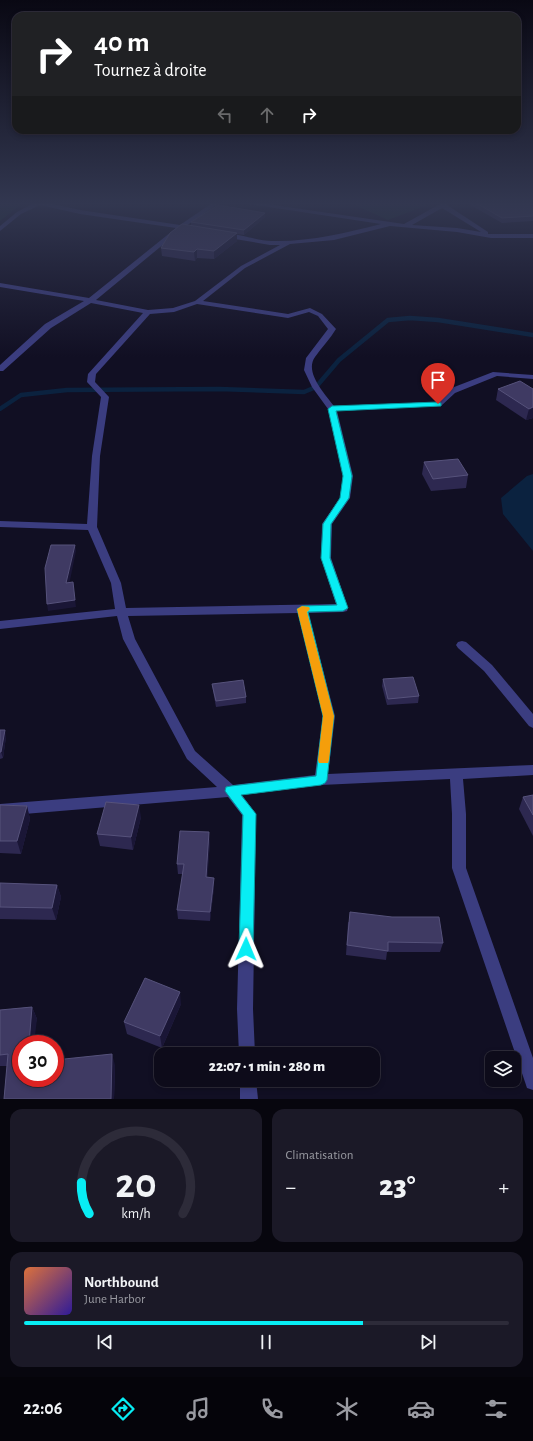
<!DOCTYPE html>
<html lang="fr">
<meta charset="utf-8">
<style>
body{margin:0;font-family:"Alegreya Sans",sans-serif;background:#1b1927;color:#f1f3f6;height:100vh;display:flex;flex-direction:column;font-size:15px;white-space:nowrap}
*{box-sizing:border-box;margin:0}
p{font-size:13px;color:#9a9ba2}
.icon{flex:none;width:22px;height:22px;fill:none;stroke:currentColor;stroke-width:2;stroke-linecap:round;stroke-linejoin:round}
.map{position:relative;height:1099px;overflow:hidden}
.drawer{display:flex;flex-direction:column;gap:10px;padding:10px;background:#07060e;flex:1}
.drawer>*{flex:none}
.banner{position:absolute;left:12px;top:12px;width:509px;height:122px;border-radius:12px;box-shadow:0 2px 6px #0003,0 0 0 1px #2d2b39;background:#202124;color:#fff;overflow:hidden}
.fabs{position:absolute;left:485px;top:1051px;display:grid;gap:8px}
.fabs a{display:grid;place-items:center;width:36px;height:36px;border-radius:8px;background:#0d0b1a;box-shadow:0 2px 6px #0003,0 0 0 1px #2d2b39;font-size:20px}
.speed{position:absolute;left:12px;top:1035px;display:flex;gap:8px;font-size:20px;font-weight:700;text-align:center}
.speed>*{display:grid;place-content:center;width:52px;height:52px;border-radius:50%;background:#0d0b1a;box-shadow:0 2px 6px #0003,0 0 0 1px #2d2b39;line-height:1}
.speed .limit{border:6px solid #d22;background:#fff;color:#111}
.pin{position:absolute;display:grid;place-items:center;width:34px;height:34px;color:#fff;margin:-41px -17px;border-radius:50% 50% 50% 0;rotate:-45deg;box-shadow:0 0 4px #0007}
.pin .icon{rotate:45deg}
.me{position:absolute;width:44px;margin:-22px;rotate:1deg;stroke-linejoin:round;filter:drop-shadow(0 0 3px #0008)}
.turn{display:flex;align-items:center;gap:14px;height:84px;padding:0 16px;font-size:18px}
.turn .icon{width:52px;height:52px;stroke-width:2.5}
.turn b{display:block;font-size:28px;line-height:34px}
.lanes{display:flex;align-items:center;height:38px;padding:0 16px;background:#0003;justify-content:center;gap:20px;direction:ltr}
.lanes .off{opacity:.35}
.big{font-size:30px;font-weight:800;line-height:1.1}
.drawer .widget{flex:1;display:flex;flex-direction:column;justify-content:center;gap:6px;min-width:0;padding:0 14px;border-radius:12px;background:#1b1927}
.drawer .dial{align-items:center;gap:0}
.dial svg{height:104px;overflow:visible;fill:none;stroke:#2d2b39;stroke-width:7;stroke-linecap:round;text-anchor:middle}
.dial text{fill:#f1f3f6;stroke:none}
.song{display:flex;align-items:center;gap:12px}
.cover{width:48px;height:48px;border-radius:6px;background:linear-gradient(135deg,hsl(20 70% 55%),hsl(250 70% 35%))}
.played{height:4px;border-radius:2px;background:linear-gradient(90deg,#08edf4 70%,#2d2b39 70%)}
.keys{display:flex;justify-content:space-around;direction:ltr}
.heat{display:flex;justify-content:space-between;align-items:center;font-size:22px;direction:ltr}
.drawer .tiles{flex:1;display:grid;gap:10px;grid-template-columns:1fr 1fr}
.widget:last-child{grid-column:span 2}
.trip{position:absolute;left:154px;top:1047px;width:226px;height:40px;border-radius:12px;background:#0d0b1a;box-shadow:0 2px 6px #0003,0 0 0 1px #2d2b39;font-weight:800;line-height:40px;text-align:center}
.tab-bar{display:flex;height:64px;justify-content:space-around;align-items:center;background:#05040a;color:#9a9ba2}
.tab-bar .icon{width:28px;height:28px}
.tab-bar .selected{color:#08edf4}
.tab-bar b{font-size:18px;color:#f1f3f6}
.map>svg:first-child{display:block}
</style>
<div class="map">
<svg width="533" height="1099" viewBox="0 0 533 1099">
<rect width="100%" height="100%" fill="#110f23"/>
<!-- green -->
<g fill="#122c2a">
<polygon points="0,203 23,203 0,221"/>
<polygon points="350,203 429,203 430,204 388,220"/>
</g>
<!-- water -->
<polygon fill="#0b223f" points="533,474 533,551 503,514 501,498 527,476"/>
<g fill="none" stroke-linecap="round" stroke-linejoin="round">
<!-- stream -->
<polyline stroke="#0b223f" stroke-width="4.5" points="0,409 21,395 67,390 219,389 304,392 316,387 339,360 388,320 410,318 438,320 533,335"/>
<!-- minor -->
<g fill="#3b3d80" fill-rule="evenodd">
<path d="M34 203H49L80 210 180 225 212 203H219L186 226 194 228V230L182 229 96 300 148 310 173 308 195 301 241 266 280 245H270L223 237 221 236V234C237 232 256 241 272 241 309 242 345 233 381 224L243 203H260L404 224 440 204 450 203 447 205 488 232V234H533V238H491L457 232 390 226 334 240 290 244 245 268 203 301 288 314 310 308 322 314 336 329C330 339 322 347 315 357 304 372 325 394 334 406L436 402 449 389 493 372 533 375V379L497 376 455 393 441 406H438L337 411 353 476 350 498 332 524 331 558 348 608 347 611 343 612 308 613 335 716 328 774 533 765V775L463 779 466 814V868L533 1058V1090L527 1088 525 1082 452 868V814L450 779 321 785 242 795 256 814 253 1009 255 1054H239L237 1009 242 815 228 797 0 816V804L217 787 187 759 123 639 117 616 0 629V621L115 609 111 583 88 530 0 527V521L87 524 92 456 101 397 87 382 88 374 143 313 91 303 51 328 3 371H0V365L45 324 84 301 0 287V283L89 298 176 228 80 214 40 205 21 214 0 231V226L17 212ZM442 208 481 232 457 228 412 225ZM197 304 288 318 309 312 318 316 328 329 306 358 304 370 312 387 328 409 343 476 340 498 322 524 321 558 336 604 126 608 121 583 97 527 100 456 109 397 95 382 96 374 150 314 174 312ZM298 613 323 716 315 775 233 785 195 751 135 639 128 616Z"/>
<polygon points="462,641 466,642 492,665 533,714 533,728 529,726 484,671 458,648 456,645 458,642"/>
<polygon points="240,1080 256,1080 258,1099 240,1099"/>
</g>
</g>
<!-- wall -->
<g fill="#2d2850">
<polygon points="467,203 533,203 533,221 502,223"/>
<polygon points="265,217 244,235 237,234 237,241 214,259 197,258 195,261 162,256 161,248 191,225 191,222"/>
<polygon points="498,389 533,389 533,418 526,420 496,400"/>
<polygon points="424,462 468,475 466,488 431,491 422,474"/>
<polygon points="383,679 419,696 418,703 387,705 382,686"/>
<polygon points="212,684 246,697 246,703 216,707 213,691"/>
<polygon points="0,730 6,737 3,758 0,759"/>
<polygon points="533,795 533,836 519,809 523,797"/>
<polygon points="0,805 27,806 30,819 21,854 0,853"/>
<polygon points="141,817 133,850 100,846 97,834"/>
<polygon points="210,841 207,877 214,887 210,921 178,919 177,910 183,874 178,874 177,864"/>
<polygon points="0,883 57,885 61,897 56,920 0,919"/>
<polygon points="348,922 443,943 440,952 387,952 386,960 346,955"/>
<polygon points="181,1004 162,1048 127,1034 124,1022"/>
<polygon points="32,1007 37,1019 21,1078 115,1065 114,1099 4,1099 7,1066 0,1066 0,1010"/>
</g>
<!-- shaded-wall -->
<g fill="#1a1636">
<polygon points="265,213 265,217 244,235 244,230"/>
<polygon points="237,233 237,241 214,259 214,251"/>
<polygon points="197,249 197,258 195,261 194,252"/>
<polygon points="533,407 533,418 526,420 529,409"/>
<polygon points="75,545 76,551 68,590 66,583"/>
<polygon points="73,582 76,607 48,611 47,604"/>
<polygon points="5,730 6,737 3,758 1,752"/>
<polygon points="139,805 141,817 133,850 131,837"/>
<polygon points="27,806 30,819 21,854 17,841"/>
<polygon points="209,832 210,841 207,887 206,877"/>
<polygon points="214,878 214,887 210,921 210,912"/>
<polygon points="57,885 61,897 56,920 52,908"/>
<polygon points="180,992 181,1004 162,1048 160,1036"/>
<polygon points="32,1007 37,1019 34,1044 29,1044"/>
<polygon points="112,1054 115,1065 114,1099 111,1099"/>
</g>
<!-- building -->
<g fill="#3f3a63" stroke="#56527b">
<polygon points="476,203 533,203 533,216 502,218"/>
<polygon points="218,205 265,213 244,230 191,222"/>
<polygon points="182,224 237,233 214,251 197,249 194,252 161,248 170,233"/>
<polygon points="520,381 533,389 533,407 529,409 498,389"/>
<polygon points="458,459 468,475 433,479 424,462"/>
<polygon points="51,545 75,545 66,583 73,582 75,600 47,604 45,568"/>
<polygon points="413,677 419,696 388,699 383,679"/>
<polygon points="243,680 246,697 216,701 212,684"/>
<polygon points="0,730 5,730 1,752 0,752"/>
<polygon points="533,795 533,815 523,797"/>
<polygon points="106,802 139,805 131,837 97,834"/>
<polygon points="0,805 27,806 17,841 0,841"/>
<polygon points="180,831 209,832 206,877 214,878 210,912 177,910 184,864 177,864"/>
<polygon points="0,883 57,885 52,908 0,907"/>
<polygon points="350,912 392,917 439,917 443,943 388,942 388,951 347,945"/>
<polygon points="145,978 180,992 160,1036 124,1022"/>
<polygon points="32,1007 29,1044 21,1044 21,1078 55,1078 55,1060 112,1054 111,1099 4,1099 8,1054 0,1055 0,1010"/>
</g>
<!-- sky -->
<linearGradient id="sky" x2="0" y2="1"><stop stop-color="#090813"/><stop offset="0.57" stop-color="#323750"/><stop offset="1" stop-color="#323750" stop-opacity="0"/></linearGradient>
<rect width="533" height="357" fill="url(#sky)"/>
<!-- route -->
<polygon fill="#08edf4" stroke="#059a9f" points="438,402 441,403 441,406 336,411 352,476 349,498 331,524 330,558 348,608 343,611 308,612 334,716 327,780 325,783 321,785 241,795 256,814 253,949 251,954 246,956 242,954 239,949 243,815 225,791 226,787 231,786 316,776 323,716 297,609 302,606 337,605 321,558 323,524 340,498 343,476 328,409 332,406"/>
<!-- slow -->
<polygon fill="#f59e0b" points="302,606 309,607 310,609 307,612 334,716 329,760 328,763 319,763 318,760 323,716 297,609"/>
</svg>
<div class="fabs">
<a><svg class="icon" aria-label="layers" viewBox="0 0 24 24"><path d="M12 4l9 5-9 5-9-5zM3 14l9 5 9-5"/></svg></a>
</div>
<div class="speed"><div class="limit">30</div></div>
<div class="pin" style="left:438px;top:404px;background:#d93025"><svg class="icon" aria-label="arrive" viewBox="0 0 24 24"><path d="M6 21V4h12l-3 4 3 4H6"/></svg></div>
<svg class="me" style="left:246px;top:949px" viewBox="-20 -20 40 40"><path d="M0-17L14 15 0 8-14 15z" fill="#08edf4" stroke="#fff" stroke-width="4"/></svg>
<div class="trip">22:07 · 1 min · 280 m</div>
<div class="banner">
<div class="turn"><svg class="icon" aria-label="right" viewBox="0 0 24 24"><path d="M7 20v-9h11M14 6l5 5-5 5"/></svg><div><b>40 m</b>Tournez à droite</div></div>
<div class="lanes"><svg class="icon off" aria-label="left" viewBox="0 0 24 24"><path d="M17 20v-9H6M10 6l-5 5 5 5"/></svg><svg class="icon off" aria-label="ahead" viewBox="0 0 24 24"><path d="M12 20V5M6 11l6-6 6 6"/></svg><svg class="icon" aria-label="right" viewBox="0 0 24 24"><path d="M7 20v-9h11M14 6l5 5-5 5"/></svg></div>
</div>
</div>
<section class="drawer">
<div class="tiles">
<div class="widget dial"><svg viewBox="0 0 100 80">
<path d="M14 69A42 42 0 1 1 86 69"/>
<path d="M14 69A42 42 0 0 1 8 45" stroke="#08edf4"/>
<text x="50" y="56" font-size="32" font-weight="700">20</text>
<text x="50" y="72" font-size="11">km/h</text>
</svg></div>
<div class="widget"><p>Climatisation</p>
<div class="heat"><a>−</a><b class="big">23°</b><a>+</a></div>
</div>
<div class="widget">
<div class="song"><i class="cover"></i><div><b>Northbound</b><p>June Harbor</p></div></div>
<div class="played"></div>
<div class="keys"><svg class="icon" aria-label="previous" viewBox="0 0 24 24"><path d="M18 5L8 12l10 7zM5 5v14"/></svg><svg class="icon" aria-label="pause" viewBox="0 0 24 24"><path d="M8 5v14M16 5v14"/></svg><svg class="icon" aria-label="next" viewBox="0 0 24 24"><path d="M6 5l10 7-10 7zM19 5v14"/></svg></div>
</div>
</div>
</section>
<nav class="tab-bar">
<b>22:06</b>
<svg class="icon selected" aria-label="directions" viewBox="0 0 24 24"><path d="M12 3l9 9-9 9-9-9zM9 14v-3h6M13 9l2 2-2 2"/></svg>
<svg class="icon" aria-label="music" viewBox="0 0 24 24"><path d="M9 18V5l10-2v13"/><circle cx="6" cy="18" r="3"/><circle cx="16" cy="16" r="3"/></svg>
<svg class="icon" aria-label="phone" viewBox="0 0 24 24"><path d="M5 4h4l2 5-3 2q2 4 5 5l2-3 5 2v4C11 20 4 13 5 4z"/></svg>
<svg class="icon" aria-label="climate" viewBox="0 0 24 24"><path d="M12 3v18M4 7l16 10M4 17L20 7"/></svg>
<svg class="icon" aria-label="car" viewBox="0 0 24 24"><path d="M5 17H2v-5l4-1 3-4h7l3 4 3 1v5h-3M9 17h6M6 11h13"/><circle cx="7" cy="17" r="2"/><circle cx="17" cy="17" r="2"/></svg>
<svg class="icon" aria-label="filters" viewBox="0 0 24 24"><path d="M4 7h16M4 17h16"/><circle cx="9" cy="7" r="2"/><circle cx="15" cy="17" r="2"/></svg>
</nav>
